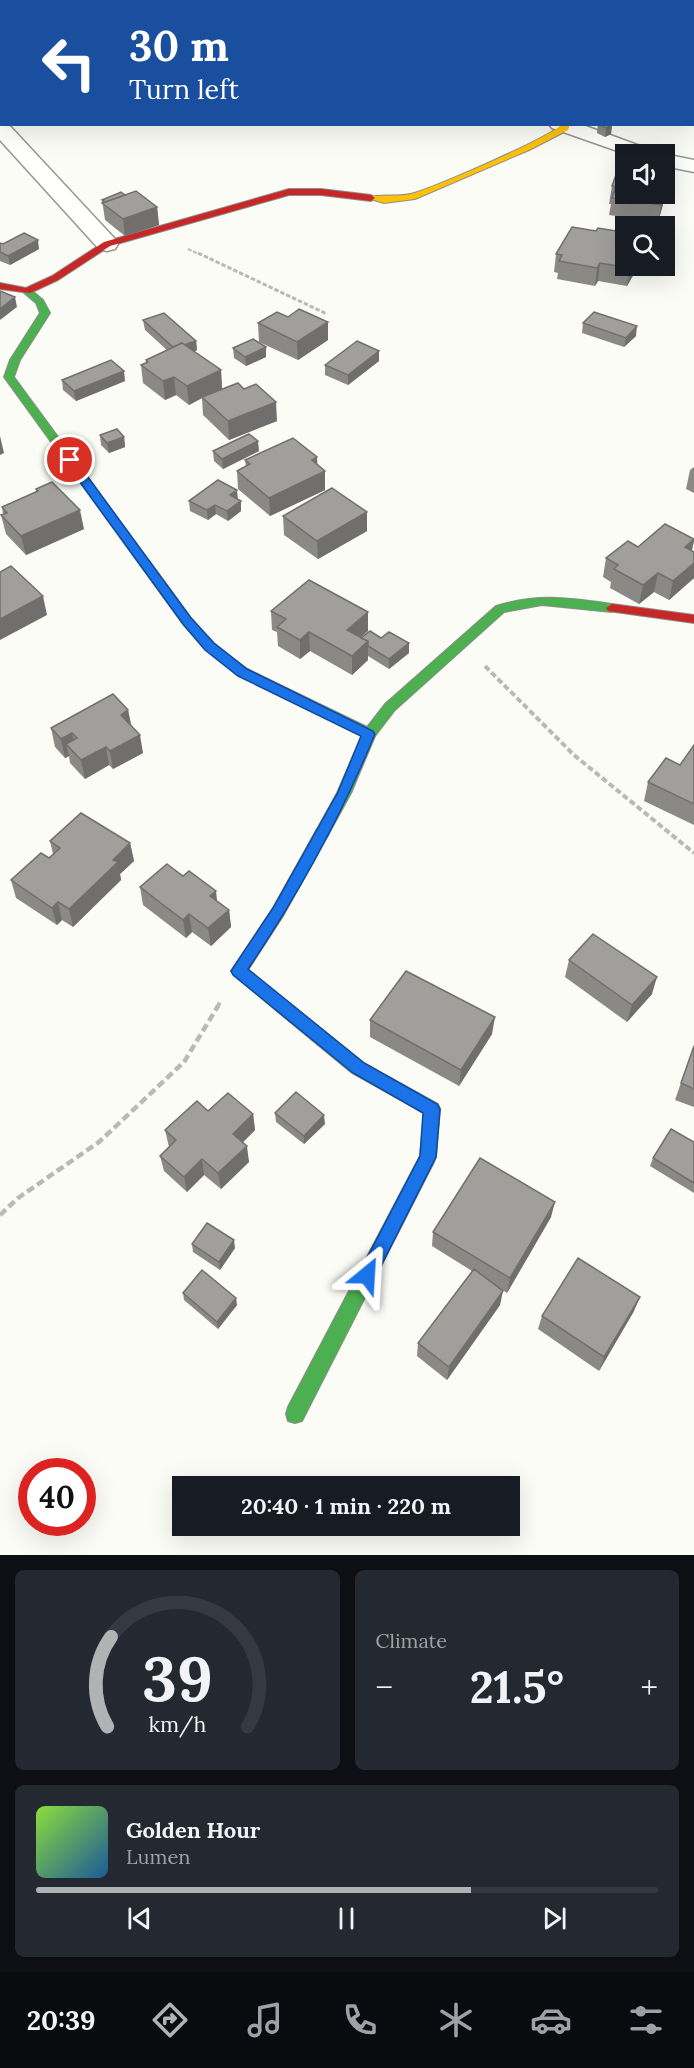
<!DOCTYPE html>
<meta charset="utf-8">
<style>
body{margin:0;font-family:Lora,serif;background:#242831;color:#f1f3f6;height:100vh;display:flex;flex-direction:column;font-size:22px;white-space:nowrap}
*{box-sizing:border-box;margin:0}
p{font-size:20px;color:#9ea1a6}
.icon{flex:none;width:33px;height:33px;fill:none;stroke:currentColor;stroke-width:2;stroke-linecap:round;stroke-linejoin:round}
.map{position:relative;height:1555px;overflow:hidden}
.sheet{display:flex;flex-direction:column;gap:15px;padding:15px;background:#0d0f14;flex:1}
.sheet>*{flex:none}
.banner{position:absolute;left:0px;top:0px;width:694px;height:126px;box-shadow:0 6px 24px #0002;background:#1a4fa0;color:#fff;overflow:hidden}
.controls{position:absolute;left:615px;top:144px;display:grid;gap:12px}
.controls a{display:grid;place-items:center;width:60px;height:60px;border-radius:0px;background:#171b24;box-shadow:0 6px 24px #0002;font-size:30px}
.speed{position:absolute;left:18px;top:1458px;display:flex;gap:12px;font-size:30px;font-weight:700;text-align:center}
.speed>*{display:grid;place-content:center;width:78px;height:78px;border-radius:50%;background:#171b24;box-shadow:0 6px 24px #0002;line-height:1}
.speed .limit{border:9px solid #d22;background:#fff;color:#111}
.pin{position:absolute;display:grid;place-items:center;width:51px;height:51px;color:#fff;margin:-26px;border:3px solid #fff;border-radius:50%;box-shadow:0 2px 6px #0007}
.me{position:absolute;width:66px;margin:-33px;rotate:27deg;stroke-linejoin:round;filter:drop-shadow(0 0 4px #0008)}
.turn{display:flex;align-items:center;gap:21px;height:126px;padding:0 30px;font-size:27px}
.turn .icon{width:78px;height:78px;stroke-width:2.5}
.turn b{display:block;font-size:42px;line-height:51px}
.big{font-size:45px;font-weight:700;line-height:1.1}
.sheet .card{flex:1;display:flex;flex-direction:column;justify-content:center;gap:9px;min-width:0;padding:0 21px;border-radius:9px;background:#242831}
.sheet .dial{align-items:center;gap:0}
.dial svg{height:156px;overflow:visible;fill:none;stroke:#363941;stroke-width:7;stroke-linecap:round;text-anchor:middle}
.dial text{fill:#f1f3f6;stroke:none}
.song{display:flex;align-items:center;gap:18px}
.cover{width:72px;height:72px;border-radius:9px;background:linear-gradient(135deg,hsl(90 70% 55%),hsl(210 70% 35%))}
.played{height:6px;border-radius:3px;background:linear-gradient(90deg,#b1b2b3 70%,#363941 70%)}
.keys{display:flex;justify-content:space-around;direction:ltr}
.heat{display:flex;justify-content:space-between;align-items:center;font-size:33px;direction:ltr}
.sheet .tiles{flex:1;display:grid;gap:15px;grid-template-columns:1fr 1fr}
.card:last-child{grid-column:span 2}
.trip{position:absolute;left:172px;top:1476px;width:348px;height:60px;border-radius:0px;background:#171b24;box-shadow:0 6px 24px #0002;font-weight:700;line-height:60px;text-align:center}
.menu{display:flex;height:96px;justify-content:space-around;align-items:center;background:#090b0e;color:#9ea1a6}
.menu .icon{width:42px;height:42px}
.menu .on{color:#b1b2b3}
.menu b{font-size:27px;color:#f1f3f6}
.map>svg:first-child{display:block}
</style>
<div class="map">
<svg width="694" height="1555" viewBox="0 0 694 1555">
<rect width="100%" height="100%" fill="#fcfcf7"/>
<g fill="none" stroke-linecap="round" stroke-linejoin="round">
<!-- street casing -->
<g stroke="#969694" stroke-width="3">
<g id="street">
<polygon points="359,0 377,0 378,2 360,2"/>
<polygon points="0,122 2,124 8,124 115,239 118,244 115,249 107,251 99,249 0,140"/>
<polygon points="549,124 580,124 651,150 654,154 626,154 552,128"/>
<polygon points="661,154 664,154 694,160 694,172 664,166 664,154"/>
</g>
</g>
<!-- fast casing -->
<g stroke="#8d8d8b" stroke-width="2">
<g id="fast">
<path d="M24 289H30L43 300 50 313 20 360 14 377 191 618 213 643 247 669 367 727 385 704 496 606C538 593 569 598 612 604L618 608 612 612 542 605 504 612 395 710 375 736 351 793 327 837H317L315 833 337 793 362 736 239 675 205 649 183 624 4 377 10 360 40 313 36 303 22 291Z"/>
<polygon points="294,1009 299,1011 364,1063 438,1104 440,1109 436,1157 434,1162 302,1421 295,1423 288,1421 286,1414 288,1407 420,1156 424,1113 352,1073 289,1021 286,1016 289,1011"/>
</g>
</g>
<!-- slow casing -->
<g stroke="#8d8d8b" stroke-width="2">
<path id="slow" d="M562 124H570L568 130 529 150 415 199 384 203 367 198C373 194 400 197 411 194 433 188 552 137 562 124Z"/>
</g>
<!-- jam casing -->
<g stroke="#8d8d8b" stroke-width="2">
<g id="jam">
<polygon points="321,189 371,195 375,198 371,201 321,195 289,195 110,246 58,280 30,293 0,289 0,283 26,288 52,276 104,242 289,189"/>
<polygon points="612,604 694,615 694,623 608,611 606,608"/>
<polygon points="322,828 327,829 329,833 283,916 248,970 299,1011 302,1016 299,1021 294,1023 289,1021 234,975 231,971 273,908 317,829"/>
</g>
</g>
<!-- path-far3 -->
<polyline stroke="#b9b9b8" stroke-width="2" stroke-dasharray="4 1.5" stroke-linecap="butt" points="188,249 201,255"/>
<!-- path-far2 -->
<polyline stroke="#b9b9b8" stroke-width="3" stroke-dasharray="4.5 2" stroke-linecap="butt" points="198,253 327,314"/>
<!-- path-far1 -->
<g stroke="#b9b9b8" stroke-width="4" stroke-dasharray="6 3" stroke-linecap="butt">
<polyline points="485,666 574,755 694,853"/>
<polyline points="217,1008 220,1002"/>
</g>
<!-- path -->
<polyline stroke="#b9b9b8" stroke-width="4.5" stroke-dasharray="8 4" stroke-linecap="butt" points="0,1215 18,1198 99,1142 184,1062 218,1006"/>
<!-- street -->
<use href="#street" fill="#fffffe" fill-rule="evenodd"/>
<!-- fast -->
<use href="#fast" fill="#4caf50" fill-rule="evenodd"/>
<!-- slow -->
<use href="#slow" fill="#ffc107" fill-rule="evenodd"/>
<!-- jam -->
<use href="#jam" fill="#c62828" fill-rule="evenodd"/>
</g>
<!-- wall -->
<g fill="#8a8986">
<polygon points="290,0 329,0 324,2 293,2"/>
<polygon points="551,0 576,0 575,2 556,2"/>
<polygon points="598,124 612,125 611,134 605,137 597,133"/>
<polygon points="612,186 666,194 658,222 609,215 611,204 609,204"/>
<polygon points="125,195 157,207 159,225 125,236 105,220 102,200"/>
<polygon points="596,231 623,232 622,238 635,272 627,286 598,281 595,286 557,279 558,273 554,272 556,254"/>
<polygon points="0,243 3,244 39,249 10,265 0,261"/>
<polygon points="288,317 328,322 328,340 298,360 259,342 258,323"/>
<polygon points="143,320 196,341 197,350 194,352 221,370 222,389 277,421 229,440 203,415 202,398 189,405 176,395 165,400 143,383 141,365 146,363 146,360 167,350 145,330"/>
<polygon points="583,323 636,336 624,347 582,333"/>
<polygon points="233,348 266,357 246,366 234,358"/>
<polygon points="379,351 379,361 348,385 325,375 325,365"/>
<polygon points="62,380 125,381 76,401 63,390"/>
<polygon points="100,435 124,437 125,447 109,453 101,445"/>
<polygon points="213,451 259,451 223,469 214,461"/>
<polygon points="245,460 317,465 325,490 270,516 238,489 237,471 246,467"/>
<polygon points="694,467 694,493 686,489 690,470"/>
<polygon points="36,489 84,529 26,555 6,534 1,515 3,514 2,507 36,492"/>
<polygon points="238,499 241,501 241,511 228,521 216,514 208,520 190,511 189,501"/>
<polygon points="367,512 367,531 318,559 284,535 283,516"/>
<polygon points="694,539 692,550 694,552 694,578 669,600 654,592 639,604 610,588 611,582 603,577 606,558 638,547"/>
<polygon points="271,611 368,631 361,637 409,653 389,669 368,656 368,660 352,675 310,651 300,659 278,646 277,632 272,630"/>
<polygon points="128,710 131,725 143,753 113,769 109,765 85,779 70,763 69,756 65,758 55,747 51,728"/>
<polygon points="694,745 694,825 644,801 648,782 680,765"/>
<polygon points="50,841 130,843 134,861 120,874 121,880 73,927 62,920 57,925 16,898 11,880 49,858 53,854"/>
<polygon points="140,887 218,901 229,910 231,927 211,946 192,932 186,938 143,905"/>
<polygon points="569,960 652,994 627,1022 565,977"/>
<polygon points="370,1020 492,1034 459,1086 370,1037"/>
<polygon points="694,1045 694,1107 675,1100"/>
<polygon points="208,1111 253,1114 255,1130 243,1142 249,1162 221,1189 204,1175 187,1192 164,1171 160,1156 169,1147 165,1130"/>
<polygon points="275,1113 325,1124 304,1144 276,1122"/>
<polygon points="694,1142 694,1193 650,1166 653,1158"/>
<polygon points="551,1217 507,1293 501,1289 500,1305 447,1380 417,1356 418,1343 472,1271 432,1246 433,1232"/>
<polygon points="192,1244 235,1248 220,1270 193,1252"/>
<polygon points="183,1293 237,1305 218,1329 184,1300"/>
<polygon points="634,1311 599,1371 538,1329 542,1316"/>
</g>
<!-- shaded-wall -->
<g fill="#706f6d">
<polygon points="302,0 329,0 324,2 302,2"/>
<polygon points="442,0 455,0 455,2 438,2"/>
<polygon points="568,0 576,0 575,2 568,2"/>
<polygon points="612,125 611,134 605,137 606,128"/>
<polygon points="669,177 666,194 658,222 661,205"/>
<polygon points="157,207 159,225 125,236 123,219"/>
<polygon points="38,240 39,249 10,265 8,256"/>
<polygon points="600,263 598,281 595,286 597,268"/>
<polygon points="632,266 636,266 635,272 627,286 630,268"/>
<polygon points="15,297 17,307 0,320 0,309"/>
<polygon points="328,322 328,340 298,360 297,342"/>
<polygon points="637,326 636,336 624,347 626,338"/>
<polygon points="196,341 197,350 175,358 174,348"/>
<polygon points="266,347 266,357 246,366 245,357"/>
<polygon points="379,351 379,361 348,385 348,375"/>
<polygon points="221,370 222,389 202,397 202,398 189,405 187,386"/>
<polygon points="124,371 125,381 76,401 74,391"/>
<polygon points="174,377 176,395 165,400 163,381"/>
<polygon points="276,402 277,421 229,440 228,421"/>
<polygon points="0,436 4,453 0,455"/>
<polygon points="124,437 125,447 109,453 107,443"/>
<polygon points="258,441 259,451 223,469 222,459"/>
<polygon points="317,457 318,475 325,471 325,490 270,516 269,498 312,460"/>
<polygon points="237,490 238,500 230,495"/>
<polygon points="241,501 241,511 228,521 227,511"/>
<polygon points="215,505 216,514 208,520 207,510"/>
<polygon points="80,510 84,529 26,555 21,536"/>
<polygon points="367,512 367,531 318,559 317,541"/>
<polygon points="694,540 694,541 690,558 685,547"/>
<polygon points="694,563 694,578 669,600 673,581"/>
<polygon points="658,573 654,592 639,604 643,585"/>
<polygon points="43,596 47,615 0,640 0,619"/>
<polygon points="368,612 368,631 347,649 347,630"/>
<polygon points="309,632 310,651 300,659 300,640"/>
<polygon points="368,641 368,660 352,675 352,656"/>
<polygon points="409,643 409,653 389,669 389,659"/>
<polygon points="128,710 132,729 121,715"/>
<polygon points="72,733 76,752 66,744 69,756 65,758 61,739"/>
<polygon points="140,735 143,753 113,769 110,751"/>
<polygon points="106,747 109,765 85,779 81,760"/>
<polygon points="130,843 134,861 120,874 121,880 73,927 69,909 113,860"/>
<polygon points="216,891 218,909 210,896"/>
<polygon points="58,902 62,920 57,925 52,908"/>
<polygon points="229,910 231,927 211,946 208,928"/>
<polygon points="189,914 192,932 186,938 183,920"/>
<polygon points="657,977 652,994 627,1022 632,1005"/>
<polygon points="495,1017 492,1034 459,1086 461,1070"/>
<polygon points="253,1114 255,1130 235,1150 233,1134"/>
<polygon points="324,1115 325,1124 304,1144 304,1136"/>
<polygon points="247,1146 249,1162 221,1189 218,1173"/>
<polygon points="202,1159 204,1175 187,1192 184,1177"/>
<polygon points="555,1202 551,1217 507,1293 510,1278"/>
<polygon points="234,1240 235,1248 220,1270 219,1262"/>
<polygon points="503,1291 500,1305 447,1380 449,1367"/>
<polygon points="640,1297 634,1311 599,1371 604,1357"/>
<polygon points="236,1298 237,1305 218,1329 217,1322"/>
</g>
<!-- building -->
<g fill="#a09f9c" stroke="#706f6d" stroke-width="1.5">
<polygon points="414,0 442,0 438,2 417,2"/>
<polygon points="471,0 480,0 484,2 466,2"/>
<polygon points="599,124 612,124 612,125 606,128"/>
<polygon points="622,170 626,171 626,194 664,194 661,205 612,198 616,187 612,186 616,175 620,176"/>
<polygon points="664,176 669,177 664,192"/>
<polygon points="136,191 157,207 123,219 102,203"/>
<polygon points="121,192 125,195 105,202 102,200"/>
<polygon points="572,227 596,231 598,228 623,232 621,238 626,239 626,266 632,266 630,268 600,263 597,268 559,261 562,255 556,254"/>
<polygon points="24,233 38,240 8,256 0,252 0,243 3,244"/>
<polygon points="0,291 15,297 0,309"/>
<polygon points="299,309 328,322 297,342 258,323 277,312 288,317"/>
<polygon points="594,312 637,326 626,338 583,323"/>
<polygon points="164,313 196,341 184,345 182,343 173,347 143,320"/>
<polygon points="253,339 266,347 245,357 233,348"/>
<polygon points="357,341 379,351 348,375 325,365"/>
<polygon points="182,343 221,370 187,386 174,377 163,381 141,365 148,362 146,360"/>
<polygon points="111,360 124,371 74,391 62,380"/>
<polygon points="238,383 244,389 256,384 276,402 228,421 202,397"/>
<polygon points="117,429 124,437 107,443 100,435"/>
<polygon points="249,434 258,441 222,459 213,451"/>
<polygon points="293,438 317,457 312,460 325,471 269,498 237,471 250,464 245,460"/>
<polygon points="218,480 237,490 230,495 241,501 227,511 215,505 207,510 189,501"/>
<polygon points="52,482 80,510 21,536 1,515 7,513 2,507 38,491 36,489"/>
<polygon points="332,488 367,512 317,541 283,516"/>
<polygon points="665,524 694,539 685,547 694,552 694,563 673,581 658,573 643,585 614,569 618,565 606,558 628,541 638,547"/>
<polygon points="11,566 43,596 0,619 0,572"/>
<polygon points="309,580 368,612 347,630 368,641 352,656 309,632 300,640 277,627 286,619 271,611"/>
<polygon points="370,631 381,638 389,632 409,643 389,659 368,646 368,641 361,638"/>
<polygon points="113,694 128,710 121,715 140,735 110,751 106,747 81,760 66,744 77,738 72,733 61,739 51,728"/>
<polygon points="694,745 694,804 648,782 666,758 680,765"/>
<polygon points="81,813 130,843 113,860 118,862 69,909 58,902 52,908 11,880 41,853 49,858 60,848 50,841"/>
<polygon points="167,864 183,876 189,871 216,891 210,896 229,910 208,928 189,914 183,920 140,887"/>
<polygon points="593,934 657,977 632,1005 569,960"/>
<polygon points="406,971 495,1017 461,1070 370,1020"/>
<polygon points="694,1046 694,1089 681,1083"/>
<polygon points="296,1092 324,1115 304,1136 275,1113"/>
<polygon points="228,1093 253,1114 233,1134 247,1146 218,1173 202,1159 184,1177 160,1156 176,1140 165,1130 197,1101 208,1111"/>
<polygon points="671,1129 694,1142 694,1183 653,1158"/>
<polygon points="480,1158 555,1202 510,1278 433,1232"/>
<polygon points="207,1223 234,1240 219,1262 192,1244"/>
<polygon points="578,1258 640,1297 604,1357 542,1316"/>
<polygon points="474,1269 503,1291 449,1367 418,1343"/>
<polygon points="202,1270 236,1298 217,1322 183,1293"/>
</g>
<!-- route -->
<path fill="#1a73e8" stroke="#114b97" stroke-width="1.5" d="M70 457 74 458 191 618 214 643 247 669 373 731 375 734C341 817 298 895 248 969L364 1063 437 1104 440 1109 436 1157 373 1282 367 1284 361 1282 358 1275 420 1156 423 1113 353 1073 233 975 231 971 273 908 338 792 361 736 238 676 205 650 183 624 66 463V458Z"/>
</svg>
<div class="controls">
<a><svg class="icon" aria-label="sound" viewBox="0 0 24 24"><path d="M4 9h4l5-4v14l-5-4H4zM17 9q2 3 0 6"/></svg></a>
<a><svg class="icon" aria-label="search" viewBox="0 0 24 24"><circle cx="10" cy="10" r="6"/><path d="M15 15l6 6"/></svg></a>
</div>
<div class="speed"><div class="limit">40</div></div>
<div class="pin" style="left:70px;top:460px;background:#d93025"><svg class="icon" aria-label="arrive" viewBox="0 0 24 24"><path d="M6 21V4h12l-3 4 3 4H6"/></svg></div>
<svg class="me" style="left:367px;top:1275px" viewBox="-20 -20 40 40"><path d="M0-17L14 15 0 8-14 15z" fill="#1a73e8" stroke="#fff" stroke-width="4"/></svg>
<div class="trip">20:40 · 1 min · 220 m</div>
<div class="banner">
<div class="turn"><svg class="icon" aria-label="left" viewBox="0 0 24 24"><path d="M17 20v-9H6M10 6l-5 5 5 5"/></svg><div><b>30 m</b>Turn left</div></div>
</div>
</div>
<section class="sheet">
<div class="tiles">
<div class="card dial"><svg viewBox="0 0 100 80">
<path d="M14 69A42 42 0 1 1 86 69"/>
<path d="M14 69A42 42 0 0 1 16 23" stroke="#b1b2b3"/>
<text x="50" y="56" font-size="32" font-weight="700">39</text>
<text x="50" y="72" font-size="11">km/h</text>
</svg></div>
<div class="card"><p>Climate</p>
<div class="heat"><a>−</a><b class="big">21.5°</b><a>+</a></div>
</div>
<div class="card">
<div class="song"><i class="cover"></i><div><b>Golden Hour</b><p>Lumen</p></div></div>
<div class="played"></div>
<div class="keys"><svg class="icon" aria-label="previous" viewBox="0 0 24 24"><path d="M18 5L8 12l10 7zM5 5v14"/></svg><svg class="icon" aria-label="pause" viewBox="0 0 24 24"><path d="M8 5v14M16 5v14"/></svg><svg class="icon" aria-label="next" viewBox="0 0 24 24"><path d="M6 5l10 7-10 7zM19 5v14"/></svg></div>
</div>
</div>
</section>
<nav class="menu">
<b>20:39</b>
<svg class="icon on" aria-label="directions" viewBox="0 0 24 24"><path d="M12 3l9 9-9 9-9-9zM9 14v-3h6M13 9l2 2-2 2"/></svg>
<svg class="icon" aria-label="music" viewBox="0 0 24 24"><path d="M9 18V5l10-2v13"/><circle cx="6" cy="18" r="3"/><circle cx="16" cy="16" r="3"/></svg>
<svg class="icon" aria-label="phone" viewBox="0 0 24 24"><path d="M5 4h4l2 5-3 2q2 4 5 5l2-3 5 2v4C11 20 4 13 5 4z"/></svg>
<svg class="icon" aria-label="climate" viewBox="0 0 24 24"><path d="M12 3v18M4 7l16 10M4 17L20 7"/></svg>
<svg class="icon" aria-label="car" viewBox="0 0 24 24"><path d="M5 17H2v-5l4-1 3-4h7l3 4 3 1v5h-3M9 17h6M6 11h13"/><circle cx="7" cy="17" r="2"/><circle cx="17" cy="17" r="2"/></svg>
<svg class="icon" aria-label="filters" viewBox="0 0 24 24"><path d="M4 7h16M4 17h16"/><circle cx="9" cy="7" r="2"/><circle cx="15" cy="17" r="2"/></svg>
</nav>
